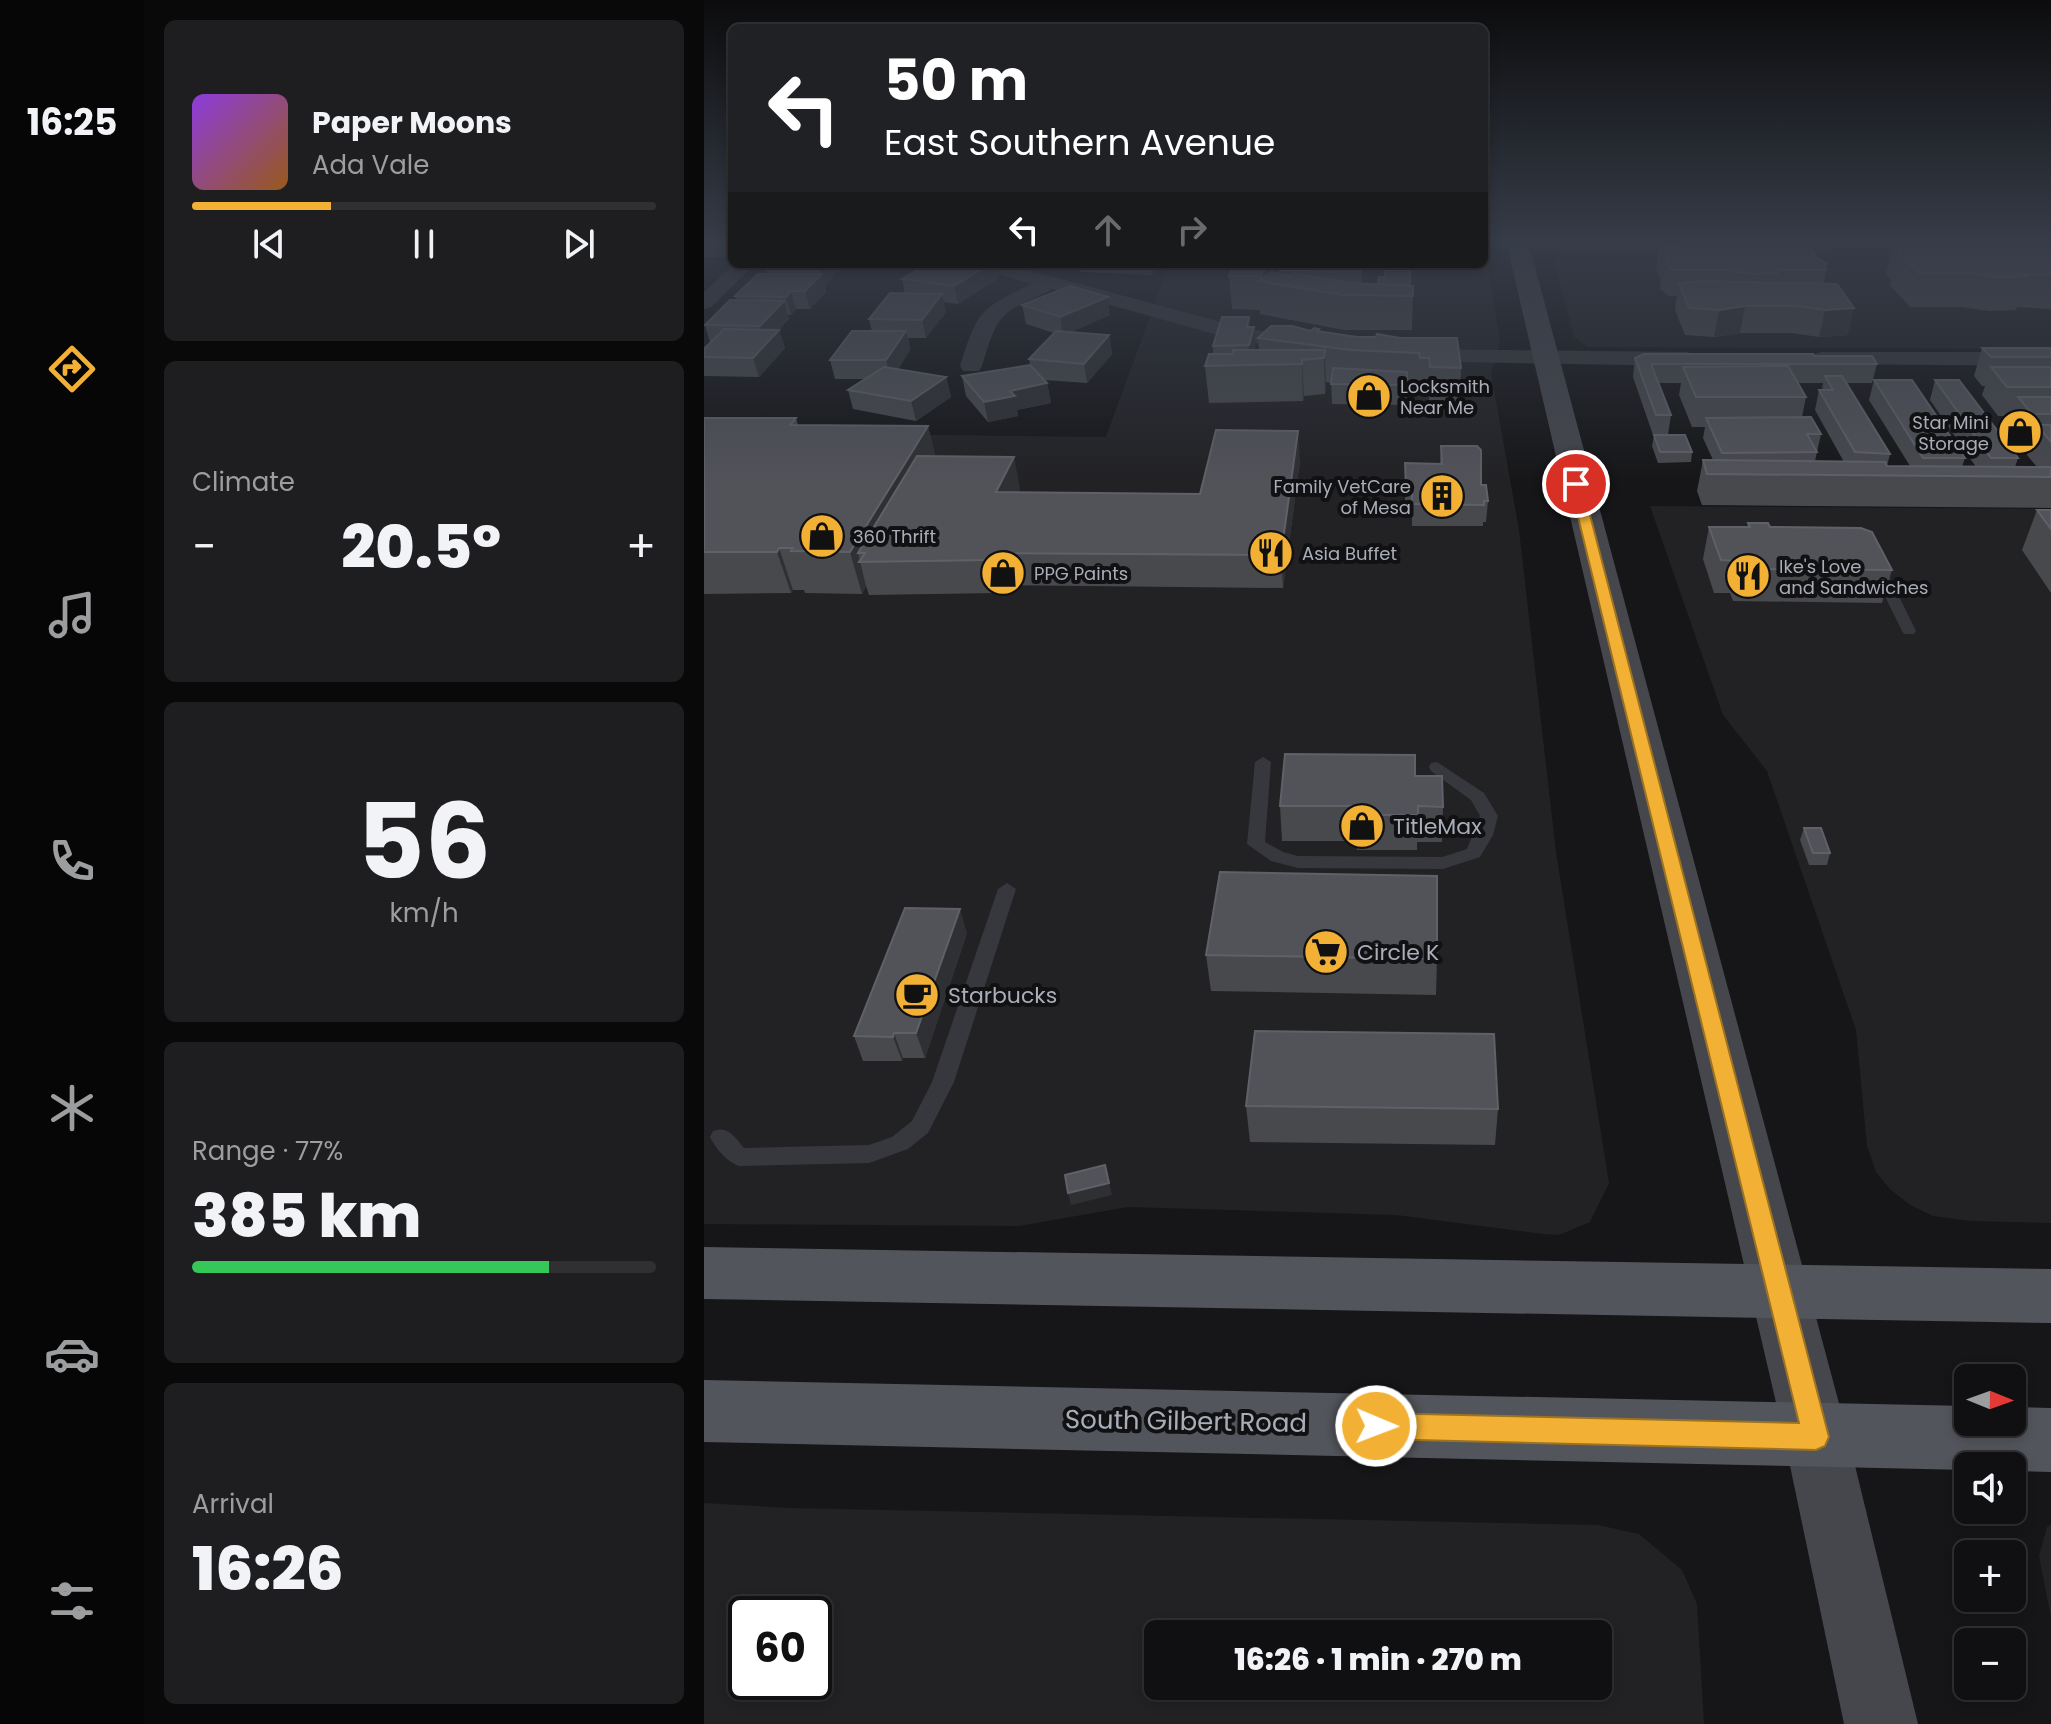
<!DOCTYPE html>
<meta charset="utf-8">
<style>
body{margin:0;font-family:Poppins,sans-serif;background:#1e1e20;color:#f1f3f6;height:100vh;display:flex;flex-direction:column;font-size:30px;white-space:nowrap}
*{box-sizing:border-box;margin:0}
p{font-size:26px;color:#9c9d9f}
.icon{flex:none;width:44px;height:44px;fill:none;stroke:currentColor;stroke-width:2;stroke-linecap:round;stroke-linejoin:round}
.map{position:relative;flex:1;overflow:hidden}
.side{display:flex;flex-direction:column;gap:20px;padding:20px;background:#09090a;width:560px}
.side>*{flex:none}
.guide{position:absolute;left:24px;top:24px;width:760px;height:244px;border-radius:12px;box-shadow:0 4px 12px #0003,0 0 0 2px #303032;background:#202124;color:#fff;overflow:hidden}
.needle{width:52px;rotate:91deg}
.controls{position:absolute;left:1250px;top:1364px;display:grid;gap:16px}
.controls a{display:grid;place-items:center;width:72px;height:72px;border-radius:12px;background:#101012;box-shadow:0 4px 12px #0003,0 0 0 2px #303032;font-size:40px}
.speed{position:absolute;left:24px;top:1596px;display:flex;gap:16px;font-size:40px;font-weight:700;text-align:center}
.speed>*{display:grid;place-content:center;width:104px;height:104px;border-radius:50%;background:#101012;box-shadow:0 4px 12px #0003,0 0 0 2px #303032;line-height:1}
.speed .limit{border:4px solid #111;border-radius:12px;background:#fff;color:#111}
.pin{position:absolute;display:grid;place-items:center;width:68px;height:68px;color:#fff;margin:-34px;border:4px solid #fff;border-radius:50%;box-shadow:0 2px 8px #0007}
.me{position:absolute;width:88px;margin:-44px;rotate:91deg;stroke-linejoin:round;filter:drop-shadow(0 0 6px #0008)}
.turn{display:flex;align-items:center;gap:28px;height:168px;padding:0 24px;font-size:36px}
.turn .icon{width:104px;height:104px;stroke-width:2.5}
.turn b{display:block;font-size:56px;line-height:68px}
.lanes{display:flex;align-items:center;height:76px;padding:0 24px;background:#0003;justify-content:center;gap:40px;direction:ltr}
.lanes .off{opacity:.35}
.big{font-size:60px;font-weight:800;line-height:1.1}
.side .card{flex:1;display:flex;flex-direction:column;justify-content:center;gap:12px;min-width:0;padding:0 28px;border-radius:12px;background:#1e1e20}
.side .dial{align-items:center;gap:0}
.dial b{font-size:104px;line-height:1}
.song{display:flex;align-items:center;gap:24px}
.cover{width:96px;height:96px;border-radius:12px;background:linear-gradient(135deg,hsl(270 70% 55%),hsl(30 70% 35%))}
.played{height:8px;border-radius:4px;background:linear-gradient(90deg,#f2b134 30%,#303032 30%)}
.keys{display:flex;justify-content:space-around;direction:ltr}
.heat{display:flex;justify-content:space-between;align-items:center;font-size:44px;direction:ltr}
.charge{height:12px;border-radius:6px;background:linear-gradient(90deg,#34c759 77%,#303032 0)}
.trip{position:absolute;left:440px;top:1620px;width:468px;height:80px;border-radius:12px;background:#101012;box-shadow:0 4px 12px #0003,0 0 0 2px #303032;font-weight:800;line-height:80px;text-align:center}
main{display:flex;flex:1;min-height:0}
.tab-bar{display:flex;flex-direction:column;width:144px;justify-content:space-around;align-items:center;background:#060607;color:#9c9d9f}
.tab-bar .icon{width:56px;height:56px}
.tab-bar .active{color:#f2b134}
.tab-bar b{font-size:36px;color:#f1f3f6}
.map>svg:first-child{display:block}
</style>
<main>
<nav class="tab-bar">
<b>16:25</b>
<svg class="icon active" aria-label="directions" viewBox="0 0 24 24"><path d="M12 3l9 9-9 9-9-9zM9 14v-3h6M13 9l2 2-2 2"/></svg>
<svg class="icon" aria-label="music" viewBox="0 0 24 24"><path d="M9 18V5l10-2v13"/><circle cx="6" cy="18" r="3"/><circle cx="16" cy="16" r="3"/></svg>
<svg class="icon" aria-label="phone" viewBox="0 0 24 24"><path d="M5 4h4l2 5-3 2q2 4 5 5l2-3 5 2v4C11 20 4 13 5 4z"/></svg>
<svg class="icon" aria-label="climate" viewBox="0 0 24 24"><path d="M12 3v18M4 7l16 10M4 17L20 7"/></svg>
<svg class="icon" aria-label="car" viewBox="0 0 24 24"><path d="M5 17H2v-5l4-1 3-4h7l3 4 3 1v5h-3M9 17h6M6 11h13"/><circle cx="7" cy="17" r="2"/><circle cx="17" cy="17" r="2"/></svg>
<svg class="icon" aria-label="filters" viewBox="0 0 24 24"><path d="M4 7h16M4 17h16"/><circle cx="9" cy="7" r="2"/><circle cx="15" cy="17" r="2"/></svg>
</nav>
<section class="side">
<div class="card">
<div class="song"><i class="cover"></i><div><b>Paper Moons</b><p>Ada Vale</p></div></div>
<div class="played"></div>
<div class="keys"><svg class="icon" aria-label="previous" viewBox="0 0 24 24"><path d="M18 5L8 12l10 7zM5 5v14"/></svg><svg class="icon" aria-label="pause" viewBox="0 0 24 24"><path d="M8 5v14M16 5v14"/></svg><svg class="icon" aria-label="next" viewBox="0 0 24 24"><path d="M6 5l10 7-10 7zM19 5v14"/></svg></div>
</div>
<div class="card"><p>Climate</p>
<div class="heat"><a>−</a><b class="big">20.5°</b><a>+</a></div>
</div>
<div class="card dial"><b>56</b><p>km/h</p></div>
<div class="card"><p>Range · 77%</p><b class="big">385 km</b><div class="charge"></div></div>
<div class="card"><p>Arrival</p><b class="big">16:26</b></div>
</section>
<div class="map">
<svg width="1347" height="1724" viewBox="0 0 1347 1724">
<rect width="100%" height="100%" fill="#161618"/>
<!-- built -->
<g fill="#222225" fill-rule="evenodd">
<polygon points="845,241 1347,241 1347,349 883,347 870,337"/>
<polygon points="780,242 796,342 787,373 815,530 852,852 905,1183 886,1222 855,1235 839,1234 692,1215 424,1207 315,1226 0,1224 0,432 402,437 465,264 780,264"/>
<polygon points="946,506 1347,509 1347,1223 1267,1221 1229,1216 1206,1205 1186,1189 1172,1172 1163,1146 1152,1030 1063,771 1019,715"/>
<path d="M0 1503 85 1508 894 1525 935 1534 978 1570 993 1604 1000 1724H0ZM110 1614V1682H42V1614ZM894 1634V1686H454V1634Z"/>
<polygon points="1347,1524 1347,1618 1335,1556 1343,1527"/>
</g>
<!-- green -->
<polygon fill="#1e261f" points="1120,241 1191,241 1201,253 1128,253"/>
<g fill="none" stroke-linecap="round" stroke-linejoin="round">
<!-- service -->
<g fill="#37383d" fill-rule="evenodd">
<polygon points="1173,562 1180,566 1212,631 1210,634 1200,634 1198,631 1166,566"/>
<polygon points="559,757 567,762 561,842 579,852 594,856 738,857 763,849 776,816 767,800 727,771 725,767 727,763 733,762 780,793 794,816 789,835 776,857 739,869 594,868 567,861 543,844 551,762"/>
<path d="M303 883 312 889 250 1082 224 1133 204 1149 165 1163 35 1166C23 1162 12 1149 6 1137L9 1131C24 1125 31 1137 40 1148L165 1145 188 1137 208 1121 228 1082 294 889Z"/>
</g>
<!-- minor -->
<g fill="#37383d" fill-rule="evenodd">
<rect x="0" y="245" width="28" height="12"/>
<polygon points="30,264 51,264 7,307 0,309 0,292"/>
<path d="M269 264H301L525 324 613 343 616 348 605 355 514 335 349 289C297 314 295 309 278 366L275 371H259L256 366C274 310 275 309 328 284L272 268Z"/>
<polygon points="706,349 984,352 995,359 984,366 698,361 695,356 698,351"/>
<polygon points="1118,352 1347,352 1347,366 1110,364 1107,359 1110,354"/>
</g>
<!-- secondary -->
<polygon fill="#45474d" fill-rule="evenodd" points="802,241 824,241 1144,1437 1214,1724 1140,1724 1080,1437"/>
<!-- primary -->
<g fill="#53555c" fill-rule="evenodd">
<polygon points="0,1247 1347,1269 1347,1323 0,1299"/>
<polygon points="0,1380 1264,1406 1264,1422 1308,1422 1308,1407 1347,1408 1347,1472 1308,1471 1308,1466 1264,1466 1264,1470 0,1442"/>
</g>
</g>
<!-- wall -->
<g fill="#47494d" fill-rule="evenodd">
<polygon points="977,241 1127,241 1125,249 1106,249 1114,259 1123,263 1120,283 1144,335 1115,337 1088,333 1036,333 1010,337 981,335 971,310 973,296 965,296 956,289 957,280 952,269 955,244 978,244"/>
<polygon points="1137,241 1165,241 1164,247 1141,247"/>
<polygon points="1190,241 1347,241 1347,309 1313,307 1312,310 1285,311 1257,307 1206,307 1186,285 1187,281 1182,273"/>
<polygon points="66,264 140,264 121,286 122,292 106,309 92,309 87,315 84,315 85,319 75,330 81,348 55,377 0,376 0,349 6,342 1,325 32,300 31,296 63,274 62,269"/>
<polygon points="224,264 292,264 295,278 254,304 239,302 242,312 222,338 204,338 206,350 194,369 242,377 247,397 212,421 149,409 144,390 160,379 131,379 126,360 168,331 165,319 201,294 198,279"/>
<polygon points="376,264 453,264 453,269 448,275 377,272"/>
<polygon points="529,264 561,264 562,276 576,274 576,271 657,264 658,283 709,286 708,330 640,330 556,314 556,310 528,309 525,276"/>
<polygon points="318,305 406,315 367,332 405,335 408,354 383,383 340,380 343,383 347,403 313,410 314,416 284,422 262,396 258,376 326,365 325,359 350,333 322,324"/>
<polygon points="545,317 546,327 551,350 555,350 554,338 607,331 653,337 672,337 757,368 756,405 725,404 725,395 715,395 714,389 703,388 702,405 628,404 627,383 622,382 621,394 600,396 599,401 505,403 501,366 509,354 509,346"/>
<path d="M1278 348H1347V508L998 505 993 491 999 460H1009L999 438 1001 427H988L975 395 977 383H955L967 415 964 435H949L929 377 931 358 1110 356 1173 364 1168 383H1142L1186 454 1183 466H1206L1165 400 1170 380 1261 458 1258 467H1272L1226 400 1231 380 1314 458 1311 467H1333L1323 455 1326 444H1318L1304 426 1307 416H1294L1278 395 1281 386H1278L1270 376ZM1094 383H1119L1118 390H1115L1111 410 1140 462 1111 461 1117 434 1098 417 1102 397Z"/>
<polygon points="0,418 92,418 94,425 224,426 231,456 316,488 314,492 496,494 596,461 579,588 296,585 293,593 165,595 162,586 158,594 101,593 100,590 89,590 87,593 0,594"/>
<polygon points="950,435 988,452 987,462 954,463 948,446"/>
<polygon points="737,446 777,485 784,501 782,522 779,522 779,526 708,526 708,508 701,508 701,463 736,464"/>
<polygon points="1333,510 1347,510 1347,593 1318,550"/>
<polygon points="1044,523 1066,527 1188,570 1178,603 1029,601 1026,593 1010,593 999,559 1005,527 1043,527"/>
<polygon points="711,776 739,807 738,842 713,842 713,850 653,850 652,841 578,841 576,806"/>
<polygon points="1100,828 1126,853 1123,865 1105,865 1096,840"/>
<polygon points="263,933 221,1058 199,1058 198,1061 159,1061 150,1036"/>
<polygon points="502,955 733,959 732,995 507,991"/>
<polygon points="542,1106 794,1109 791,1145 546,1142"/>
</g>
<!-- shaded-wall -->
<g fill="#2f3033">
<polygon points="120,264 140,264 121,286 122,292 106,309 101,291 117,275 116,269"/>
<polygon points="286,264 292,264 295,278 254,304 250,286"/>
<polygon points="447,264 453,264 453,269 448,275"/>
<polygon points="556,264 561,264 562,282 557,281"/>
<polygon points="87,291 92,309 87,315 82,297"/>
<polygon points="238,294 242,312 222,338 218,320"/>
<polygon points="404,297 406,315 359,336 356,317"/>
<polygon points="80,301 85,319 75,330 81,348 55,377 49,358 61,344 56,326"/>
<polygon points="1041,306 1036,333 1010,337 1015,310"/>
<polygon points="1150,308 1144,335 1115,337 1121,310"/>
<polygon points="545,317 547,338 550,327 552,362 546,365 543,327"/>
<polygon points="202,331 206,350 187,379 182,360"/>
<polygon points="405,335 408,354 383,383 380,364"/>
<polygon points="621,350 622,386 621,394 620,358"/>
<polygon points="598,360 600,396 599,401 598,364"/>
<polygon points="242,377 247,397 212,421 207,401"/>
<polygon points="343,383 347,403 313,410 314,416 284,422 280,402 306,391"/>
<polygon points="224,426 233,465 161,553 154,553 162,586 158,594 146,552"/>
<polygon points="594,431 596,461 579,588 577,555"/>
<polygon points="310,457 316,488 298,523 292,492"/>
<polygon points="75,548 89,590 87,593 73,552"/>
<polygon points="289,553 296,585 293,593 286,560"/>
<polygon points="256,909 263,933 221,1058 212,1033"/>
<polygon points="190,1033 199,1058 198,1061 189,1037"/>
<polygon points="401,1165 408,1195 367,1205 364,1193"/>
</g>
<!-- building -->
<g fill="#525359" stroke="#5f6168" stroke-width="2">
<polygon points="1190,241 1347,241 1347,275 1320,274 1323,276 1295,278 1266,273 1215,273 1194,252 1196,250"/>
<polygon points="955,244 1103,244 1114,259 1123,263 1120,266 1122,270 1073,270 1074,273 1047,274 1020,270 968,270 960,263 964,260"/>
<polygon points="66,264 120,264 116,269 62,269"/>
<polygon points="224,264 286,264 250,286 198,279"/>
<polygon points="529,264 560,264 557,276 525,276"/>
<polygon points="577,264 657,264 657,272 576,271"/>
<polygon points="681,269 706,270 706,286 674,284 675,277 681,277"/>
<polygon points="567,272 587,276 590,273 644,283 709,286 709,296 639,295 554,281"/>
<polygon points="54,274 118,274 101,291 87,291 82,297 31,296"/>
<polygon points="998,281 1133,284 1150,308 1121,310 1093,306 1041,306 1015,310 985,308 975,283"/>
<polygon points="366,286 404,297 356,317 318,305"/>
<polygon points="186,293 238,294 218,320 165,319"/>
<polygon points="26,300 80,301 56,326 1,325"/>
<polygon points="518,317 545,317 543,327 550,327 545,345 509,346"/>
<polygon points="567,326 588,326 607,331 610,328 615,329 613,331 653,337 672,337 673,334 696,338 753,338 757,368 726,367 725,358 716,358 715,353 646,350 554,338"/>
<polygon points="20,329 75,330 49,358 0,357 0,349"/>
<polygon points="148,331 202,331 182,360 126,360"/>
<polygon points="352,331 405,335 380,364 325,359"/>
<polygon points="1278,348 1347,348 1347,357 1287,357"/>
<polygon points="529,350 621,350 620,358 598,360 598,364 501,366 505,354 529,354"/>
<polygon points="940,354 1109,354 1110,356 1168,356 1173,364 947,364 967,415 952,415 931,358"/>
<polygon points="326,365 343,383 306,391 311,396 280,402 258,376"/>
<polygon points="1084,366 1102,397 992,397 979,367"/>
<polygon points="180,367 242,377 207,401 144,390"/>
<polygon points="1287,367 1347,367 1347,387 1303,387"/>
<polygon points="629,368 703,372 703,385 627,384"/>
<polygon points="1121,376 1138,376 1186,454 1151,452 1115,390 1129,390"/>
<polygon points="1170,380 1208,380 1261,458 1219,458"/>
<polygon points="1231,380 1255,380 1314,458 1287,458"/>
<polygon points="1314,397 1347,397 1347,414 1328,414"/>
<polygon points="1107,417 1117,434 1103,434 1113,452 1018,453 1002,418"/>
<polygon points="0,418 92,418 86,425 224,426 146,552 87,551 89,548 75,548 73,552 0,552"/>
<polygon points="1333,425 1347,425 1347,442"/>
<polygon points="512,430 594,431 577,555 289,553 286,560 155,562 161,553 154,553 213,456 310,457 292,492 496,494"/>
<polygon points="950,435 981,435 988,452 956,452"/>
<polygon points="737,446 773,446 777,450 777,485 782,485 784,501 780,501 780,505 708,504 708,487 702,487 701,463 738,464"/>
<polygon points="999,460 1181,462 1183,466 1347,467 1347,477 1003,474"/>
<polygon points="1333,510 1347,510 1347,529"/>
<polygon points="1044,523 1064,523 1066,527 1157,528 1168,532 1188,570 1035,569 1033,561 1017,560 1005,527 1046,527"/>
<polygon points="581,754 711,755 711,776 738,776 739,807 714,806 714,815 652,815 652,806 576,806"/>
<polygon points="1100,828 1117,828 1126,853 1109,853"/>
<polygon points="516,872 733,876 733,959 502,955"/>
<polygon points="201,908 256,909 212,1033 190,1033 189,1037 150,1036"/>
<polygon points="551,1031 790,1034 794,1109 542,1106"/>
<polygon points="401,1165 405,1183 364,1193 361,1175"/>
</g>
<!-- sky -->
<linearGradient id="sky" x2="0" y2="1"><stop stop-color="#0c0c0d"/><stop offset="0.5" stop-color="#363c48"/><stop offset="1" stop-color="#363c48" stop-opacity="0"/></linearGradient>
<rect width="1347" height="483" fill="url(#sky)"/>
<!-- route -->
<polygon fill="#f2b134" stroke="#9d7322" stroke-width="2" points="868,482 878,484 1125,1437 1121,1446 1112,1450 672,1439 662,1435 658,1426 662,1417 672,1413 1095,1423 866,484"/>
<!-- icons -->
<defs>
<g id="shop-disc" transform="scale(2.3)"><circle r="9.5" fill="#f2b134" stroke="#111113"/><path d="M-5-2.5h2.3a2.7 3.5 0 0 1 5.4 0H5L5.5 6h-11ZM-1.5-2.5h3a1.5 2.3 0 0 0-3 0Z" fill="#111"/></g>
<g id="building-disc" transform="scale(2.3)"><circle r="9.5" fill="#f2b134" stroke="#111113"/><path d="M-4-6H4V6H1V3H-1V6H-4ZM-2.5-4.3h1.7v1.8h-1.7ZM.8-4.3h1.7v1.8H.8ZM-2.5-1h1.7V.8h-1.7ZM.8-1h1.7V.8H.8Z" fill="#111"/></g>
<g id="restaurant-disc" transform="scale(2.3)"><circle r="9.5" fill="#f2b134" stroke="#111113"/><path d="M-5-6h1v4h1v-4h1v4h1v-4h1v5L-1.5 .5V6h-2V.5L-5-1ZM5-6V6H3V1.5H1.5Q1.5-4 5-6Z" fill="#111"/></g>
<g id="supermarket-disc" transform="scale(2.3)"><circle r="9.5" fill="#f2b134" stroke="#111113"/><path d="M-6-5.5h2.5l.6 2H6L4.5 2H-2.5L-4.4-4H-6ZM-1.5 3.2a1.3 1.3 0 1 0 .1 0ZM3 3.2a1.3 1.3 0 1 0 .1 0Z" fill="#111"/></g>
<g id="cafe-disc" transform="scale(2.3)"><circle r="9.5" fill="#f2b134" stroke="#111113"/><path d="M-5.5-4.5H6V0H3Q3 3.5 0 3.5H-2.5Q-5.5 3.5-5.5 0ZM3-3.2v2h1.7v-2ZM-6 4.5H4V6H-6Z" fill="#111"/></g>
</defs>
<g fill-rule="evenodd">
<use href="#shop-disc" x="665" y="396"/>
<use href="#shop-disc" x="1316" y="432"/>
<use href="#building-disc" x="738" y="496"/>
<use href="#shop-disc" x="118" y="536"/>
<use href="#restaurant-disc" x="567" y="553"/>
<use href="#shop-disc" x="299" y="573"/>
<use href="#restaurant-disc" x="1044" y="576"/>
<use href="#shop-disc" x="658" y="826"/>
<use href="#supermarket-disc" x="622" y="952"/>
<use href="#cafe-disc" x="213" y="995"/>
</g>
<g text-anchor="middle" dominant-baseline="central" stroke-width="8" stroke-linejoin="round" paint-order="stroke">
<!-- far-poi labels -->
<g font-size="18" fill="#a8adb8" stroke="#111113" text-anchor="start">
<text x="696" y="386">Locksmith<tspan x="696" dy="21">Near Me</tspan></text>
<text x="1285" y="422" text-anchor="end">Star Mini<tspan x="1285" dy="21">Storage</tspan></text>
<text x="707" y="486" text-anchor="end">Family VetCare<tspan x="707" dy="21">of Mesa</tspan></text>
<text x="149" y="536">360 Thrift</text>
<text x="598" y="553">Asia Buffet</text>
<text x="1075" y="566">Ike's Love<tspan x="1075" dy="21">and Sandwiches</tspan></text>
<text x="330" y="573">PPG Paints</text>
</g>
<!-- poi labels -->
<g font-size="22" fill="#a8adb8" stroke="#111113" text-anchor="start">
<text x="689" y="826">TitleMax</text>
<text x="653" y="952">Circle K</text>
<text x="244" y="995">Starbucks</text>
</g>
<!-- near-street labels -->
<g font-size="26" fill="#a8adb8" stroke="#111113">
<text transform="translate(482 1421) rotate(1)">South Gilbert Road</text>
</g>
</g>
</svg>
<div class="controls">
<a><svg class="needle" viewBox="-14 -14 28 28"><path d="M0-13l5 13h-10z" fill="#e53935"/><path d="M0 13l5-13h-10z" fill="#9c9d9f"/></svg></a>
<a><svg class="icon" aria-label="sound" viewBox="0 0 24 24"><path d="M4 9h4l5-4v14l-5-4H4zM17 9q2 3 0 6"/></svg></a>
<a>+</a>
<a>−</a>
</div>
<div class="speed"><div class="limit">60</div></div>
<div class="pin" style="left:872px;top:484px;background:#d93025"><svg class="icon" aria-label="arrive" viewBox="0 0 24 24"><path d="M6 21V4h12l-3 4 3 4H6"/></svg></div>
<svg class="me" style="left:672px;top:1426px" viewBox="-20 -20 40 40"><circle r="17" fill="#f2b134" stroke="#fff" stroke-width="3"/><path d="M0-11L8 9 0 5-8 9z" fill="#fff"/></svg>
<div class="trip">16:26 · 1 min · 270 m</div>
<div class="guide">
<div class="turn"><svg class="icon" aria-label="left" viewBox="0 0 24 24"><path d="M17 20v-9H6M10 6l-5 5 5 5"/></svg><div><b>50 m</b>East Southern Avenue</div></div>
<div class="lanes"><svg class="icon" aria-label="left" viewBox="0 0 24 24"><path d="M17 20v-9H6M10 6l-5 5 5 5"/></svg><svg class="icon off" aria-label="ahead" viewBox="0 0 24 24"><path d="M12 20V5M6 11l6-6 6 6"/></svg><svg class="icon off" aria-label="right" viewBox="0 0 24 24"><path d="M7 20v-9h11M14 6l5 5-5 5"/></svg></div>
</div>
</div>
</main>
